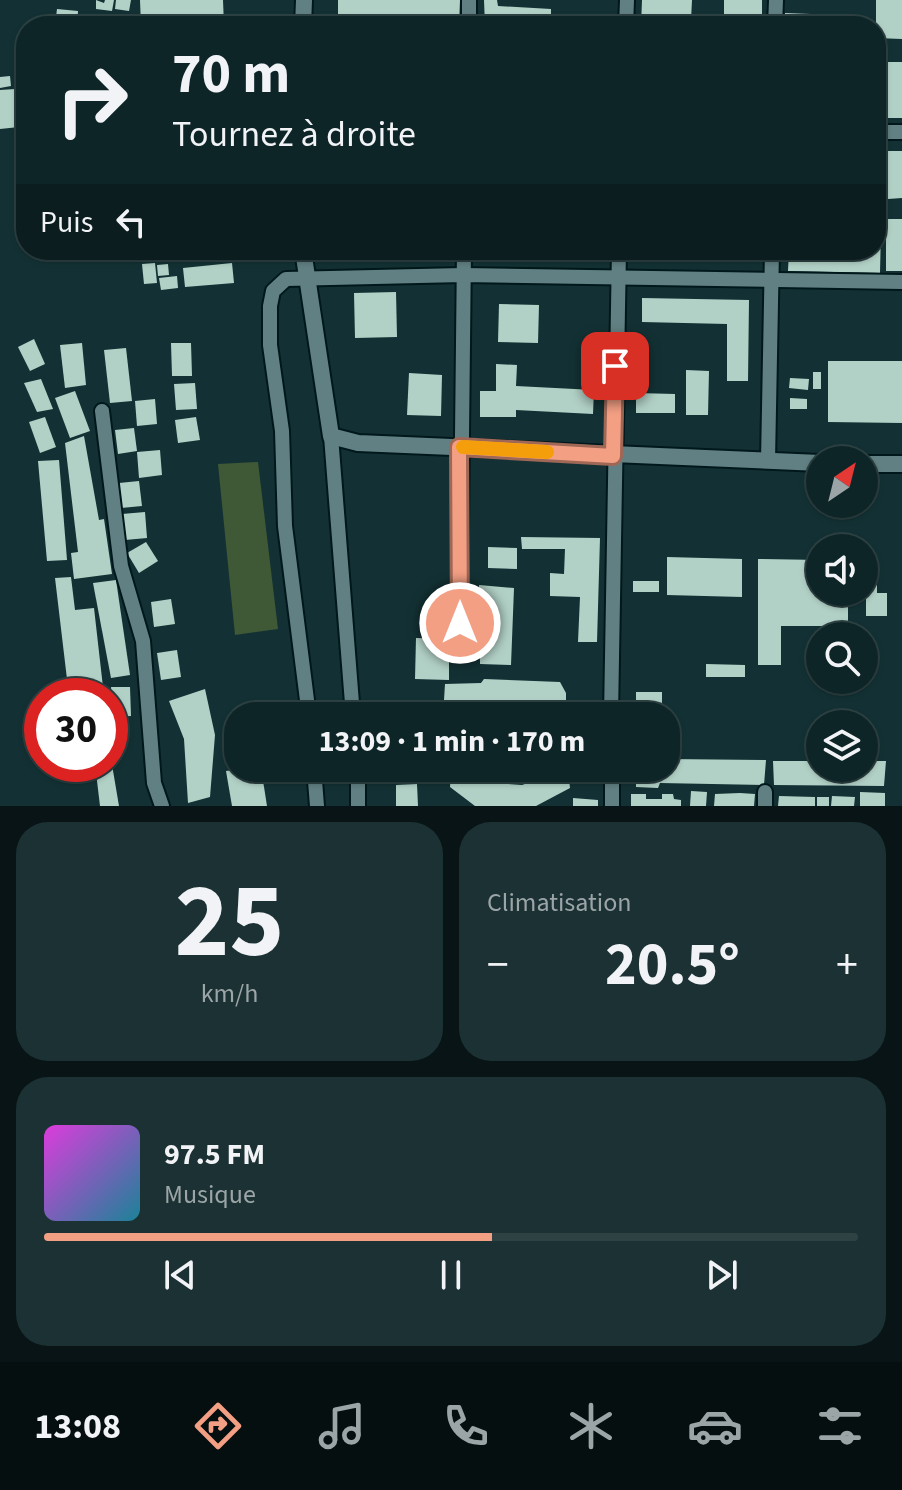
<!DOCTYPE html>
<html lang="fr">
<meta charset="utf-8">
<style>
body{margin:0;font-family:"Source Sans 3",sans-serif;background:#1c3133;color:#f1f3f6;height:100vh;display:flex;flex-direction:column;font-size:30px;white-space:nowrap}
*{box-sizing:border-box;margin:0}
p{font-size:26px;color:#9ba5a7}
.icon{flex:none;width:44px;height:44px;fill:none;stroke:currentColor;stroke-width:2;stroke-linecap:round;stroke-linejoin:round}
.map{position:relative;height:806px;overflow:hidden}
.drawer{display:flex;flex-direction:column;gap:16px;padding:16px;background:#081415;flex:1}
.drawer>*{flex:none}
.top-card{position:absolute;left:16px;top:16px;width:870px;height:244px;border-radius:32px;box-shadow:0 2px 6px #0004,0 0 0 2px #2e4244;background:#0e2527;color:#f1f3f6;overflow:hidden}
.needle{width:52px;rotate:35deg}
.fabs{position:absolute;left:806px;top:446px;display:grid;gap:16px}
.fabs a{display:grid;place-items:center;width:72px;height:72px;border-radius:50%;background:#0e2527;box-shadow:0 2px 6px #0004,0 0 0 2px #2e4244;font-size:40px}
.speed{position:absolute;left:24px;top:678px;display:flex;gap:16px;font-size:40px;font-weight:700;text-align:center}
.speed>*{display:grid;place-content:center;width:104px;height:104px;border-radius:50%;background:#0e2527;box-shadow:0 2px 6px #0004,0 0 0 2px #2e4244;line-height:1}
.speed .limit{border:12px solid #d22;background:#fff;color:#111}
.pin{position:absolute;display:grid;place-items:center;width:68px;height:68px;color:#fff;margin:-34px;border-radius:16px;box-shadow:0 4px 12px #0006}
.me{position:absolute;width:88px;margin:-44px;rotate:0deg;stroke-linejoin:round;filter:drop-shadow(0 0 6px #0008)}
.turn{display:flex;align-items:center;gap:28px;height:168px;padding:0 24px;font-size:36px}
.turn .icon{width:104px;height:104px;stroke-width:2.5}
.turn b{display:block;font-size:56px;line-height:68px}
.then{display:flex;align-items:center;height:76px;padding:0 24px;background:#0003;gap:16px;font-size:30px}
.big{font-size:60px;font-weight:700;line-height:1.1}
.drawer .tile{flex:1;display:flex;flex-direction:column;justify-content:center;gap:12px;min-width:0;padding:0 28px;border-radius:32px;background:#1c3133}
.drawer .dial{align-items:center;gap:0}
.dial b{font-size:104px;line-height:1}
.song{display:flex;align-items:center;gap:24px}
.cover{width:96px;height:96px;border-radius:12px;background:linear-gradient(135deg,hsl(300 70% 55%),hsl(190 70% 35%))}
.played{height:8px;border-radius:4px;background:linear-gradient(90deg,#f39f84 55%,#2e4244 55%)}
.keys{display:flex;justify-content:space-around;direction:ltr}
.heat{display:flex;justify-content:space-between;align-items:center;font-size:44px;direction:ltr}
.drawer .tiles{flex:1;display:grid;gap:16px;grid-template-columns:1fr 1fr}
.tile:last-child{grid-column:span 2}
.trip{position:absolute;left:224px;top:702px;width:456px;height:80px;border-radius:32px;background:#0e2527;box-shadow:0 2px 6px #0004,0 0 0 2px #2e4244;font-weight:700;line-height:80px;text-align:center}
.tabs{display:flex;height:128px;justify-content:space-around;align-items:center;background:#060f10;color:#9ba5a7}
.tabs .icon{width:56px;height:56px}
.tabs .active{color:#f39f84}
.tabs b{font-size:36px;color:#f1f3f6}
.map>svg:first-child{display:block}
</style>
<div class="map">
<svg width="902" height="806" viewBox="0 0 902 806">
<rect width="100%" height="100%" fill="#133134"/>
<!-- green -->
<polygon fill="#3f5836" points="258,462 278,629 235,635 218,464"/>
<!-- building -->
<g fill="#b2d1c6">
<polygon points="96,0 104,3 105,0 114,0 112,11 96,9"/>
<polygon points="116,0 131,0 129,11 115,9"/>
<polygon points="140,0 223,0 224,26 141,26"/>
<polygon points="338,0 460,0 459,26 338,26"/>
<polygon points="484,0 497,0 498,6 551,9 551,26 485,26"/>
<polygon points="642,0 692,0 691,20 705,20 705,26 641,26"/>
<polygon points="724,0 762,0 762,25 724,24"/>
<polygon points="876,0 902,0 902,39 876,38"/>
<polygon points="57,9 78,11 77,26 55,26"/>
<polygon points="785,13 811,14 811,26 785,26"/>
<polygon points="602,16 603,26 574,26 573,17"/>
<polygon points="91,20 113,22 112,26 90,26"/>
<rect x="876" y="62" width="26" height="56"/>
<polygon points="10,76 11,86 0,88 0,77"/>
<polygon points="15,89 19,127 0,129 0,90"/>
<polygon points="876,145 884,145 882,190 876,190"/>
<polygon points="886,151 902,151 902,198 888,199"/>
<rect x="886" y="219" width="16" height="52"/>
<polygon points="876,230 881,230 880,273 788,271 789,250 826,250 826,254 836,250 876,250"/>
<polygon points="130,250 153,250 154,260 132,262"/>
<polygon points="209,250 234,250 235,257 210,259"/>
<polygon points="493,250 606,250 606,262 547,262 547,253 493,253"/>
<polygon points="155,263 157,283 144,284 142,264"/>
<polygon points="232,263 234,283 185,287 183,268"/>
<polygon points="168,264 169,275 158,276 157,265"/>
<polygon points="177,276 178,288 161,290 159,278"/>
<polygon points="396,292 397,337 355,338 354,293"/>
<polygon points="642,298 749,300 748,381 727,381 727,324 642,322"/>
<polygon points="499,304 539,305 538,343 498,342"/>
<polygon points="34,339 45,364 30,371 18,347"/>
<polygon points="82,343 86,385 65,388 60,345"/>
<polygon points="171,343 191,343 192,376 172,376"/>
<polygon points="126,348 132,401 110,403 104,350"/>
<polygon points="828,361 902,361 902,423 828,422"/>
<polygon points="496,364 517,365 516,386 594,390 593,414 516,410 516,417 480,417 480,391 496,391"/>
<polygon points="686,370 709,371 708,415 686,415"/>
<rect x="813" y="372" width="8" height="17"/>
<polygon points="409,373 442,375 441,416 407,415"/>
<polygon points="790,378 809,379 808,390 789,388"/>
<polygon points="41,379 53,409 37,412 24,383"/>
<polygon points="195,383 197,409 176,410 174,384"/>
<polygon points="75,391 90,431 70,438 55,398"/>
<polygon points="636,393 675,394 675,413 636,413"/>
<polygon points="790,398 807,399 807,409 790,409"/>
<polygon points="155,399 157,424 137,426 135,401"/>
<polygon points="45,417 56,447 40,453 29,422"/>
<polygon points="196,417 200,440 178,443 175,420"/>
<polygon points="134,428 137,451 118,454 115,430"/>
<polygon points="84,436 99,520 104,519 112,574 74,579 71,553 78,552 65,443"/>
<polygon points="160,450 162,475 139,478 137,452"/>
<polygon points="59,460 67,560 47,561 38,461"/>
<polygon points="139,481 142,506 121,508 119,483"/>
<polygon points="145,512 147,538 125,540 122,514"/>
<polygon points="521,537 600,538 597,642 578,642 580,597 550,596 550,573 564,574 565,549 522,549"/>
<polygon points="146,542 158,561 139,573 127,553"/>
<polygon points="488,547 517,548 517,569 488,568"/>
<polygon points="667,557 742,559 742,597 667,595"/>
<polygon points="758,559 820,560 820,592 864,592 864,560 877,560 877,593 887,593 887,616 866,616 866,595 848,595 848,626 781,626 781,665 758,665"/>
<polygon points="71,577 75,610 94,608 104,696 69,696 55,578"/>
<polygon points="116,580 130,675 111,678 93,583"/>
<rect x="633" y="581" width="26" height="11"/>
<polygon points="479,585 514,588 511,665 480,664"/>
<polygon points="171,599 175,624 154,627 151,602"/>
<polygon points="416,638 449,639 449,680 415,679"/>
<polygon points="177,650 181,677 161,680 157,653"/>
<polygon points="706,664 745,665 745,677 706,677"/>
<polygon points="484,679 560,682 566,693 566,716 536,716 535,707 493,706 494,716 443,716 445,684 481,683"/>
<polygon points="111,687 130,687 131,716 113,717"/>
<polygon points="205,689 215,735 210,797 188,803 184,739 169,701"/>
<rect x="636" y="692" width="26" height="24"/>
<polygon points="110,753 119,806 100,806 95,764 110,764"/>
<polygon points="666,759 766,760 764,785 660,783 658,788 636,787 636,768 666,768"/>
<polygon points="773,761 820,761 820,768 864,768 864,761 886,761 884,786 774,785"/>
<polygon points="248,768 261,768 267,806 232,806 226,771"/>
<polygon points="451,768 495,768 495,783 522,785 545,777 545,768 568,768 570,788 536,806 475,806 450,787"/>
<polygon points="577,768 594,768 595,783 579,784"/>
<polygon points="417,784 418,806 396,806 396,785"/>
<polygon points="691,791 707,792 706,806 690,806"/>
<polygon points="860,792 885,793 885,806 860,806"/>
<polygon points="740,793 755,794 754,806 714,806 715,794"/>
<polygon points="631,794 646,794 646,799 662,799 662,794 673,794 674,799 681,800 681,806 631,806"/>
<polygon points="779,796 815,797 815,806 778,806"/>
<polygon points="832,796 855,797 854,806 831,806"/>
<rect x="817" y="797" width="12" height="9"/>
<polygon points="573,798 598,800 598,806 573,806"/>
</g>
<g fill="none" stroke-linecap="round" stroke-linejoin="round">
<!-- minor casing -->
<g stroke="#00181b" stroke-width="18">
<g id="minor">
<polyline points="469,0 469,26"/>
<polyline points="626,26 627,0"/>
<polyline points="775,26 776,0"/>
<polyline points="876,132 902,132"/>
<polyline points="102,411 121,566 143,641 154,783 162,806"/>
<polyline points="331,436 353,716"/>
<polyline points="768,461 772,250"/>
<polyline points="460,623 464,250"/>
<polyline points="309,716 285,526 282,431 270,345 270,306 273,291 286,279 463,275 902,282"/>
<polyline points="611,716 619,250"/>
<polyline points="314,768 317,806"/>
<polyline points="358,768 358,806"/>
<polyline points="612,768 612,806"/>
<polyline points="765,806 765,792"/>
</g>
</g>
<!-- tertiary casing -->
<g stroke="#00181b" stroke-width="20">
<g id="tertiary">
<polyline points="303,26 304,0"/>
<polyline points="303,250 331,436 358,443 820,463"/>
<polyline points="864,464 902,464"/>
</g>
</g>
<!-- minor -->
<use href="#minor" stroke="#618083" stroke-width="14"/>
<!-- tertiary -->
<use href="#tertiary" stroke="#618083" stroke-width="16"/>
</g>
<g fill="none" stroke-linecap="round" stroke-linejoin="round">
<!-- route casing -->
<g stroke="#9e6756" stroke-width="20">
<polyline id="route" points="460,623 459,447 613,456 615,366"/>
</g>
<!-- route -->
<use href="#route" stroke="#f39f84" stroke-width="14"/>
<!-- slow -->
<polyline stroke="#f59e0b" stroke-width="14" points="463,447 547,452"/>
</g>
</svg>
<div class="fabs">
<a><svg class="needle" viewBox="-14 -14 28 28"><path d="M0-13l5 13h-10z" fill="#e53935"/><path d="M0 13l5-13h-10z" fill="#9ba5a7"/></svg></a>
<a><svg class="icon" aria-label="sound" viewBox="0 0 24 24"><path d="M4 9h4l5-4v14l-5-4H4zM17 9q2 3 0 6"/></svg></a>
<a><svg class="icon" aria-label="search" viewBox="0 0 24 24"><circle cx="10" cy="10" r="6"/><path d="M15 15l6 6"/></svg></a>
<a><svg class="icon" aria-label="layers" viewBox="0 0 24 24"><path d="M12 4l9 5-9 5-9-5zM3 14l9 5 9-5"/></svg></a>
</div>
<div class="speed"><div class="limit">30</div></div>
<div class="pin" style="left:615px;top:366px;background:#d93025"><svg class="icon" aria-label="arrive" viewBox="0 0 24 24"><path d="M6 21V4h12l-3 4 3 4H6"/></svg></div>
<svg class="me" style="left:460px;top:623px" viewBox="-20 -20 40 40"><circle r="17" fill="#f39f84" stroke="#fff" stroke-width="3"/><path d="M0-11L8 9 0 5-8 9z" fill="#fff"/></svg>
<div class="trip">13:09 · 1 min · 170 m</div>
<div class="top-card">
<div class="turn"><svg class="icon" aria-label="right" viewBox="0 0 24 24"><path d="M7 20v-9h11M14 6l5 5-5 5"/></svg><div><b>70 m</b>Tournez à droite</div></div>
<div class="then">Puis<svg class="icon" aria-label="left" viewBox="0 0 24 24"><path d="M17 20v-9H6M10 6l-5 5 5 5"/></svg></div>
</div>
</div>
<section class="drawer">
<div class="tiles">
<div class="tile dial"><b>25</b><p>km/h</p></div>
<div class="tile"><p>Climatisation</p>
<div class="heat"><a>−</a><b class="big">20.5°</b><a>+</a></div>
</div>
<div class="tile">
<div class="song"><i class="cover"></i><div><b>97.5 FM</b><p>Musique</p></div></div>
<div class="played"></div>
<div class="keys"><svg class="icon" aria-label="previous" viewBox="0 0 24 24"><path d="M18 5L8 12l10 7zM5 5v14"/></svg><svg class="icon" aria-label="pause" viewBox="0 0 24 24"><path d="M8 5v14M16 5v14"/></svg><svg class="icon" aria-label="next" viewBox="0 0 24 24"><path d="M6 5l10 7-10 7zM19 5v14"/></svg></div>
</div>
</div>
</section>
<nav class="tabs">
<b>13:08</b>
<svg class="icon active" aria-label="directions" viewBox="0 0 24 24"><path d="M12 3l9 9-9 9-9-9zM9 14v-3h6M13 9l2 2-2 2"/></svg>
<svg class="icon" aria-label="music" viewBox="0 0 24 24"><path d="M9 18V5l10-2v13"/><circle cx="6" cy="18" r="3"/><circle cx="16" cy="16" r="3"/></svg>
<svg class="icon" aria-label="phone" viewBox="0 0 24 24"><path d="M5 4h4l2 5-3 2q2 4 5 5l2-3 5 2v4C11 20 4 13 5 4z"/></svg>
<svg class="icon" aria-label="climate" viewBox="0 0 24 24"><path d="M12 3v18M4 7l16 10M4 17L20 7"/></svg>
<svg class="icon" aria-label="car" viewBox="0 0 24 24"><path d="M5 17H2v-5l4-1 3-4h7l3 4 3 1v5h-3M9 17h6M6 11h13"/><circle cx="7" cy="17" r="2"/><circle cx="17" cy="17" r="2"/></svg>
<svg class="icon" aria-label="filters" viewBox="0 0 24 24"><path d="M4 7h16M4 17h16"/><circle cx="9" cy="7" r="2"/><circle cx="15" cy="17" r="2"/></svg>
</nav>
